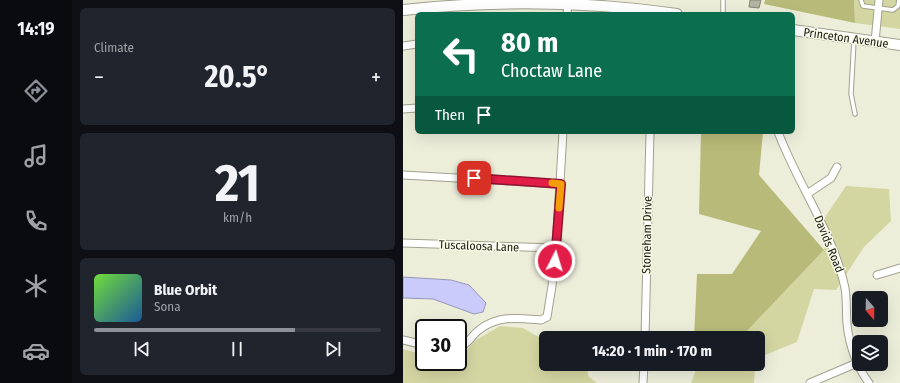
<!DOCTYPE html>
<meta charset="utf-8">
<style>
body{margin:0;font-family:"Fira Sans Condensed",sans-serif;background:#20242c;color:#f1f3f6;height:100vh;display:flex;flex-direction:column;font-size:15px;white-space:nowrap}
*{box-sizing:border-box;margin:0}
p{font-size:13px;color:#9ea1a6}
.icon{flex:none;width:22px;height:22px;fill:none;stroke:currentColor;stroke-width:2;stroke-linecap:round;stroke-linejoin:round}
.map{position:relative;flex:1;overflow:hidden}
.details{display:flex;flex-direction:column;gap:8px;padding:8px;background:#0d0f14;width:331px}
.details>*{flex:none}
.top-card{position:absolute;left:12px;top:12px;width:380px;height:122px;border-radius:6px;box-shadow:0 4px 16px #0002;background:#0b6e4f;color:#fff;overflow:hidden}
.needle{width:26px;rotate:160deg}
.controls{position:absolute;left:449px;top:291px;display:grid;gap:8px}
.controls a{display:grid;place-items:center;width:36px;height:36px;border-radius:6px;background:#171b24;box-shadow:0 4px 16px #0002;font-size:20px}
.speed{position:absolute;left:12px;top:319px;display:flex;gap:8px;font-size:20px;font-weight:700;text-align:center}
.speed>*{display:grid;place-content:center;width:52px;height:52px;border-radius:50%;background:#171b24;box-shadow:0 4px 16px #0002;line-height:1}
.speed .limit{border:2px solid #111;border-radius:6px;background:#fff;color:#111}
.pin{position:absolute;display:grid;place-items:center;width:34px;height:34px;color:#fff;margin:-17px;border-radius:8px;box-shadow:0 2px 6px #0006}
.me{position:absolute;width:44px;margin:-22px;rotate:5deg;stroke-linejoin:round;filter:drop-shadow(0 0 3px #0008)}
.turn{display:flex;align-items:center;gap:14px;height:84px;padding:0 20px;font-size:18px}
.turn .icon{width:52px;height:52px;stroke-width:2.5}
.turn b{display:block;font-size:28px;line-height:34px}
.then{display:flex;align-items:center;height:38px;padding:0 20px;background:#0003;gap:8px;font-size:15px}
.big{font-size:30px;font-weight:700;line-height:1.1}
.details .tile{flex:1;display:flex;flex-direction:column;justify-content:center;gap:6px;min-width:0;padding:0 14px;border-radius:6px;background:#20242c}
.details .dial{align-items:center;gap:0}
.dial b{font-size:52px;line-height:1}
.song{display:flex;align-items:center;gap:12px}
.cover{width:48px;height:48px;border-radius:6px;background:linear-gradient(135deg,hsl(100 70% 55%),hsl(210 70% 35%))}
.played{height:4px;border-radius:2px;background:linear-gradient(90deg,#8c9099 70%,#363941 70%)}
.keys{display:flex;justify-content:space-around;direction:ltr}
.heat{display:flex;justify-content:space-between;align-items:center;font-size:22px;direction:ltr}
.trip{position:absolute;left:136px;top:331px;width:226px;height:40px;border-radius:6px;background:#171b24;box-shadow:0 4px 16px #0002;font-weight:700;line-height:40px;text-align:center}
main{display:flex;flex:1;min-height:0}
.tabs{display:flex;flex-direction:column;width:72px;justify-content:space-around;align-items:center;background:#090b0e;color:#9ea1a6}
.tabs .icon{width:28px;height:28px}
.tabs .active{color:#8c9099}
.tabs b{font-size:18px;color:#f1f3f6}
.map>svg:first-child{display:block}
</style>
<main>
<nav class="tabs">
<b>14:19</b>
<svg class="icon active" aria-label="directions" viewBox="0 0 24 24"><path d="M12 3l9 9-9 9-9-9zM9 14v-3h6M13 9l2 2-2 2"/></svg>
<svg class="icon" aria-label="music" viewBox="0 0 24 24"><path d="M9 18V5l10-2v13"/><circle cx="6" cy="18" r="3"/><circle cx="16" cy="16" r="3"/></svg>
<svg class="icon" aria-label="phone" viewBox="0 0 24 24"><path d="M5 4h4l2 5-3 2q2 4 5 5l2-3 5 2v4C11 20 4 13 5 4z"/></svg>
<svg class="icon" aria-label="climate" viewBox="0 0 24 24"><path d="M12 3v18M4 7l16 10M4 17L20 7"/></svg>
<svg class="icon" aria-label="car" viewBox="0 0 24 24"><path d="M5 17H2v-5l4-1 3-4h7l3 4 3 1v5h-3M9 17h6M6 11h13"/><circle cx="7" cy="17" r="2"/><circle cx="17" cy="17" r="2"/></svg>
</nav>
<section class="details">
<div class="tile"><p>Climate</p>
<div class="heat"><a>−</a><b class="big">20.5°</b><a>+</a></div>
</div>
<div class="tile dial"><b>21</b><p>km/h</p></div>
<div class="tile">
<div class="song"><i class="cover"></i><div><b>Blue Orbit</b><p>Sona</p></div></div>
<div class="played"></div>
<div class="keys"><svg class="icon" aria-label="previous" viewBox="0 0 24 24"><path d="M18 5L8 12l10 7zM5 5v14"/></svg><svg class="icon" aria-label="pause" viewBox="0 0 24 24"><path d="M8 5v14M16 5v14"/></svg><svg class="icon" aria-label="next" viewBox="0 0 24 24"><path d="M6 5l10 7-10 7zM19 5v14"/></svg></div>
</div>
</section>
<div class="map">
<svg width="497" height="383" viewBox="0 0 497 383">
<rect width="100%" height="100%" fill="#edeeda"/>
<!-- green -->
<g fill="#d4d6a2">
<polygon points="451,0 497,0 497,29 452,23"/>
<polygon points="443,186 486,189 488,221 461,247 433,290 411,289 394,342 355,358 355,338 330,338 343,332 421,250 422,217"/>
<polygon points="97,326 120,328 132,335 143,340 143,364 184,364 185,376 194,383 0,383 0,349 21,355 21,362 43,362 51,364 55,362 55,360 73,340"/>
<polygon points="295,364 352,364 351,383 288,383"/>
</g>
<!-- forest -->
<g fill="#b8ba79">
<polygon points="362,0 451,0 452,23 361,4"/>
<polygon points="298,132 360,132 356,175 421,250 343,332 330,338 291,338 294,274 329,274 358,231 296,214"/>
</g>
<!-- water -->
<polygon fill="#cacafb" stroke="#9797b7" points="0,277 48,280 66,285 83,303 80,312 71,314 30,299 0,298"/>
<!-- building -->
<polygon fill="#b3b4a1" stroke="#848573" points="347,0 358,0 356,8 346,7"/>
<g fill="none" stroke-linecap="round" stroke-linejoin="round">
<!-- service casing -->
<g stroke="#a1a28f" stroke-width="5.5">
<g id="service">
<polyline points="458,0 460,6 490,10 495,6 496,0"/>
<polyline points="320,14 320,0"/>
<polyline points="451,40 448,94 452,114"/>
</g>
</g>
<!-- minor casing -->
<g stroke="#a1a28f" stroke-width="9">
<g id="minor">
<polyline points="164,14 165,0"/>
<polyline points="472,42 476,0"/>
<polyline points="0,46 14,44"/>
<polyline points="0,109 14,108"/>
<path d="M375 132C395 185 430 232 442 288 444 300 443 312 444 324 446 345 454 367 466 383"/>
<polyline points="0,175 158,184"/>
<polyline points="404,194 428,178 434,167"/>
<polyline points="0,243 153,248"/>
<polyline points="474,275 497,268"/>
<polyline points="242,338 247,132"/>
<polyline points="0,340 21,345"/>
<path d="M55 348C65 345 68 336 76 330 95 315 115 318 138 320L144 317 149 286 153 248 160 132"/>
<polyline points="240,383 241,364"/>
<polyline points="407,383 454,363"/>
</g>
</g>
<!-- secondary casing -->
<g stroke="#a1a28f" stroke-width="12">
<g id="secondary">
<path d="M0 10C92 0 183 1 274 14"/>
<polyline points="390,30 497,45"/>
</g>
</g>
<!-- service -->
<use href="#service" stroke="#fff" stroke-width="3.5"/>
<!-- minor -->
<use href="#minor" stroke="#fff" stroke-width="7"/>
<!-- secondary -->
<use href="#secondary" stroke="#fff" stroke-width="10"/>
</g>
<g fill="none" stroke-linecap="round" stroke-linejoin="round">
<!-- route casing -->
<g stroke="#92132f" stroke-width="10">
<polyline id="route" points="71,178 158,184 152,261"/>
</g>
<!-- route -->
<use href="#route" stroke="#e11d48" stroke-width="7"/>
<!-- slow -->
<polyline stroke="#f59e0b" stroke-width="7" points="149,183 158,184 156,208"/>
</g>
<g text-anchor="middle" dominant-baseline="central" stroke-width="3" stroke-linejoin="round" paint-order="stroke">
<!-- street labels -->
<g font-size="12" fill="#202019" stroke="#fafbe7">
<text transform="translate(443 38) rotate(8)">Princeton Avenue</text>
<text transform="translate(244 235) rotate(-89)">Stoneham Drive</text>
<text transform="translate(426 244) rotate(68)">Davids Road</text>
<text transform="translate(76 246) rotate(2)">Tuscaloosa Lane</text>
</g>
</g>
</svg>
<div class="controls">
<a><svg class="needle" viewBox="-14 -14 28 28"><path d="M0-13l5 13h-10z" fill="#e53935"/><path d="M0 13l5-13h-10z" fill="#9ea1a6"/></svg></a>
<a><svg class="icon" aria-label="layers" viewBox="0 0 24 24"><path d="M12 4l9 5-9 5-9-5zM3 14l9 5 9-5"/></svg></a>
</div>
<div class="speed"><div class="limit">30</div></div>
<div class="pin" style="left:71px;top:178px;background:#d93025"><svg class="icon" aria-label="arrive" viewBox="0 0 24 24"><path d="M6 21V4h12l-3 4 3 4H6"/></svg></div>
<svg class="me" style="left:152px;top:261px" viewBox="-20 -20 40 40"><circle r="17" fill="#e11d48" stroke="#fff" stroke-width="3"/><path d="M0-11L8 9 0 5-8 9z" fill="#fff"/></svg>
<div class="trip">14:20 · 1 min · 170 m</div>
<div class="top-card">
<div class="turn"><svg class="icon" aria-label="left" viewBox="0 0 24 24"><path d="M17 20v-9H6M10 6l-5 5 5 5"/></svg><div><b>80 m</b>Choctaw Lane</div></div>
<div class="then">Then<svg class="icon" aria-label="arrive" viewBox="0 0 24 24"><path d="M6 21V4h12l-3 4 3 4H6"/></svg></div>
</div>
</div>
</main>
